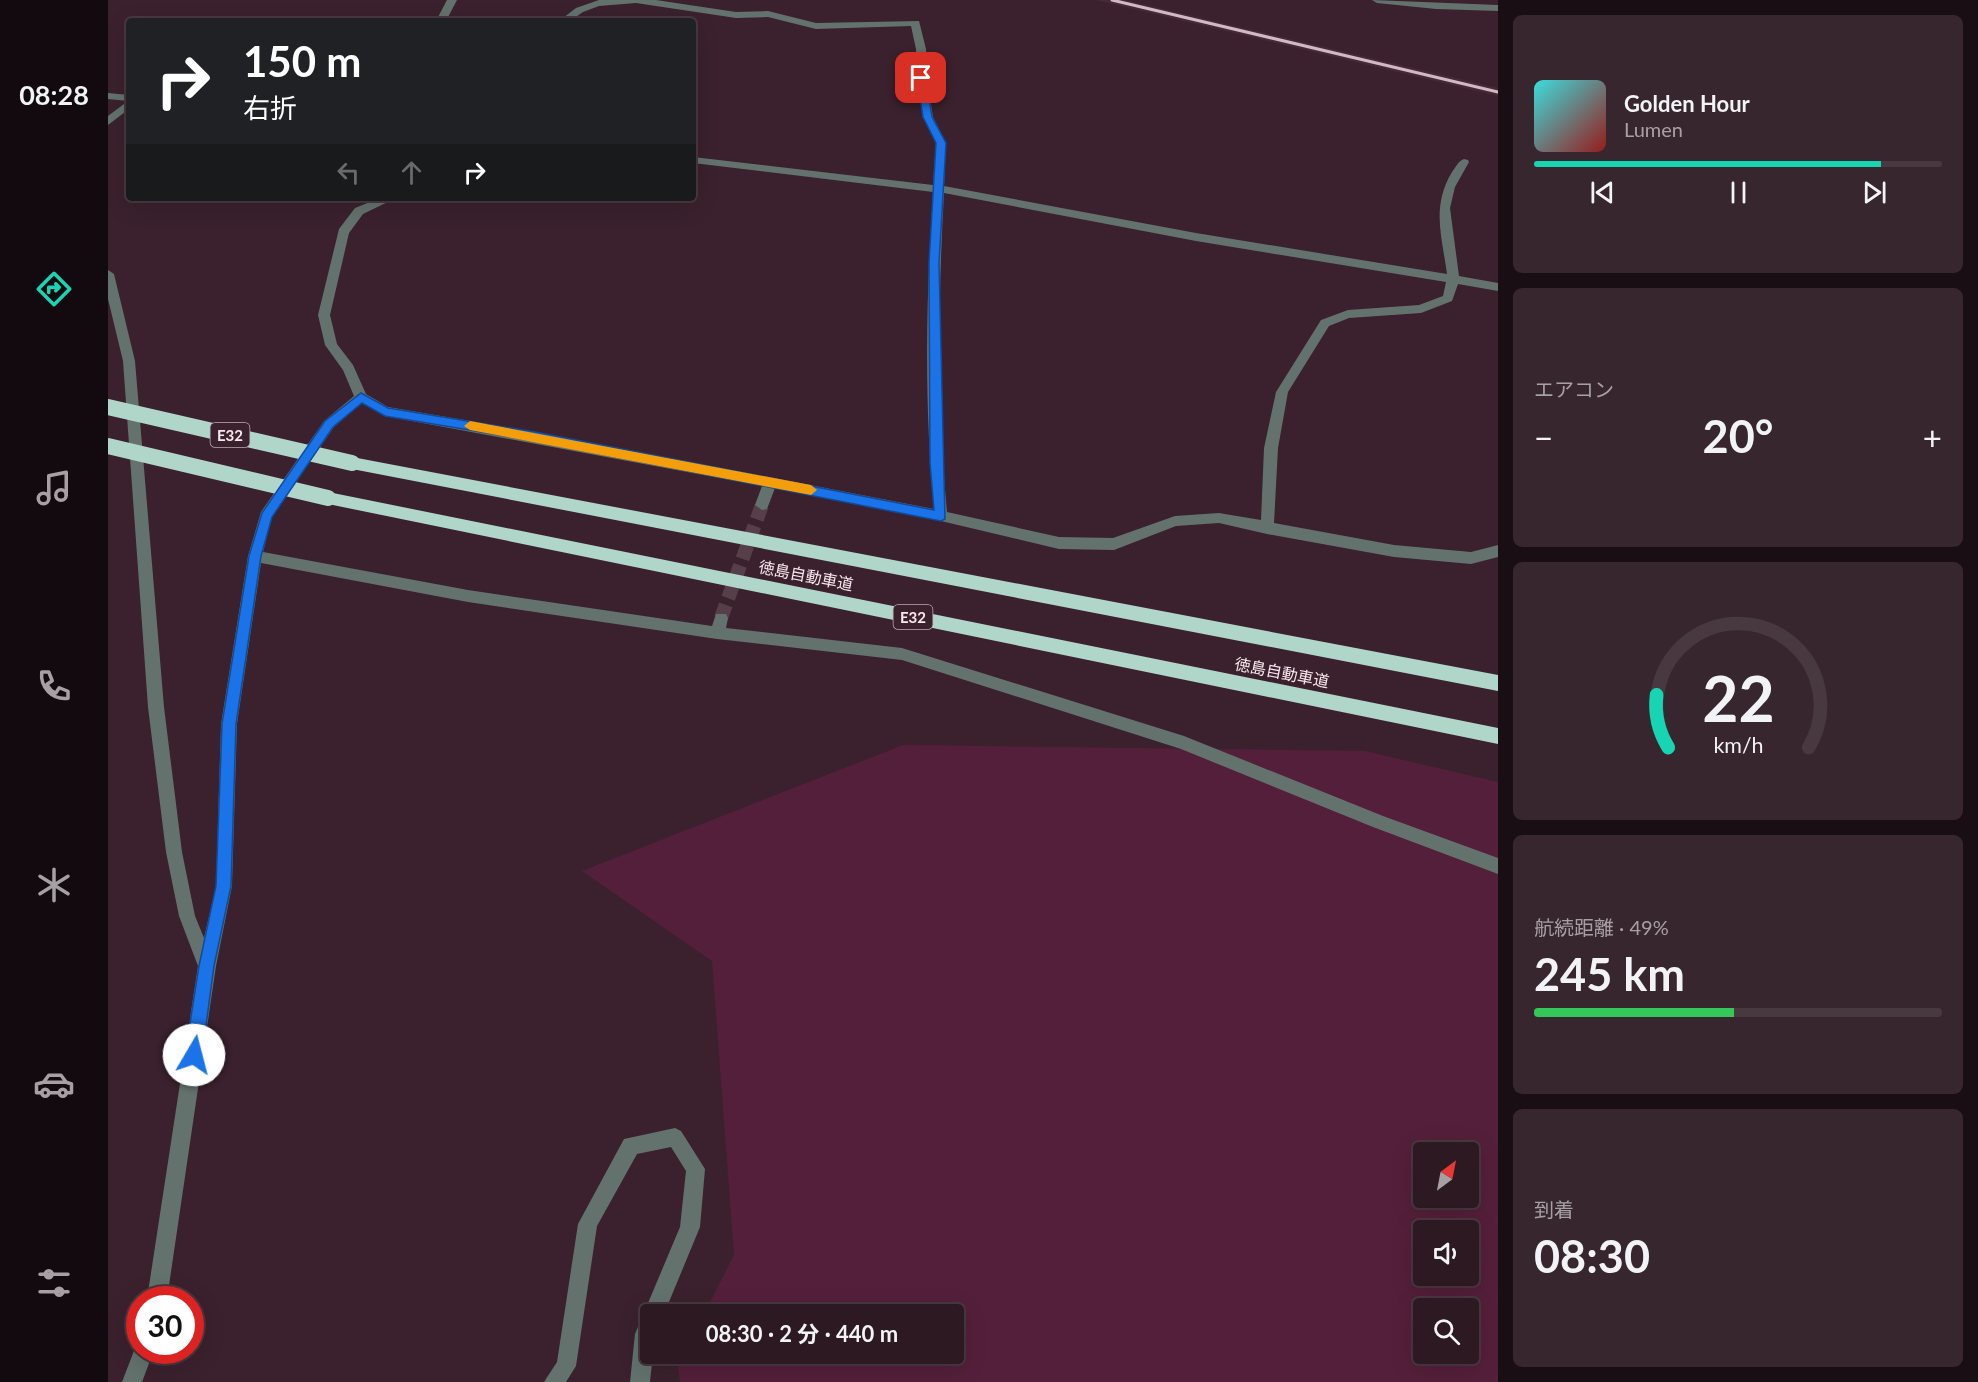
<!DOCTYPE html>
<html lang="ja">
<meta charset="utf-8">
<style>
body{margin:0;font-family:Lato,"Noto Sans JP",sans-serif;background:#38262f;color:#f1f3f6;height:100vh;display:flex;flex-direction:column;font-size:22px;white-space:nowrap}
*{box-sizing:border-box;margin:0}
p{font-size:20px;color:#a6a0a5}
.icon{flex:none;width:33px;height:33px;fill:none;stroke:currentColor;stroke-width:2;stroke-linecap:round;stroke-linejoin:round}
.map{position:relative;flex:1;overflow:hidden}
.details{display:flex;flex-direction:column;gap:15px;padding:15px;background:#180e13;width:480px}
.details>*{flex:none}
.hud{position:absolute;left:18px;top:18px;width:570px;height:183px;border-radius:6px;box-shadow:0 6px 24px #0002,0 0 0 2px #483840;background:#202124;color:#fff;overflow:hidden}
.needle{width:39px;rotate:32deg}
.tools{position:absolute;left:1305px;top:1142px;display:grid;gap:12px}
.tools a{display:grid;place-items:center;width:66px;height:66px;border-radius:6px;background:#2c1922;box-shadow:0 6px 24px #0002,0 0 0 2px #483840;font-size:30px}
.speed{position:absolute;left:18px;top:1286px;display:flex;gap:12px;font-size:30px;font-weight:700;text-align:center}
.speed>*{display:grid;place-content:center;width:78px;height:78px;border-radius:50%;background:#2c1922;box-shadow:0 6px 24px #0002,0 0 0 2px #483840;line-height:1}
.speed .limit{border:9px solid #d22;background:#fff;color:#111}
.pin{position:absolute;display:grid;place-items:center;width:51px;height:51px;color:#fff;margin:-26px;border-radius:12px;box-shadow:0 3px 9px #0006}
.me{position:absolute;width:66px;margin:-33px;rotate:8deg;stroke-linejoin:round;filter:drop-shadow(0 0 4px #0008)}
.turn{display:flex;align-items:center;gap:21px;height:126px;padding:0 18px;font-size:27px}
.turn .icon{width:78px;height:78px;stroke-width:2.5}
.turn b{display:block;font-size:42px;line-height:51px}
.lanes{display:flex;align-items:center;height:57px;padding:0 18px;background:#0003;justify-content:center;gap:30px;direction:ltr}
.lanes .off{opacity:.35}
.big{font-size:45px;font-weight:700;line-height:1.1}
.details .card{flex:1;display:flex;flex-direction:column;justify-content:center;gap:9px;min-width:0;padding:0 21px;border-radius:9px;background:#38262f}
.details .dial{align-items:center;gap:0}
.dial svg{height:156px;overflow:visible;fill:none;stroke:#483840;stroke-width:7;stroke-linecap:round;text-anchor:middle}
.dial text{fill:#f1f3f6;stroke:none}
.song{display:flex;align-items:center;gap:18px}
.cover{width:72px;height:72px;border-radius:9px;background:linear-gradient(135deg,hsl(180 70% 55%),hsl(0 70% 35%))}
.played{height:6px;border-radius:3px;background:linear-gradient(90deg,#17d5b2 85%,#483840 85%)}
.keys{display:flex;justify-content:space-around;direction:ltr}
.heat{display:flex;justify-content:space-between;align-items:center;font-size:33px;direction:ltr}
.charge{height:9px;border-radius:4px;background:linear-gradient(90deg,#34c759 49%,#483840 0)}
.trip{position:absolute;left:532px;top:1304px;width:324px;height:60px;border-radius:6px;background:#2c1922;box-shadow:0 6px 24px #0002,0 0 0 2px #483840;font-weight:700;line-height:60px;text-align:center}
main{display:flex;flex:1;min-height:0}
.menu{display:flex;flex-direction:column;width:108px;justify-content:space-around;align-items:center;background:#120a0e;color:#a6a0a5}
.menu .icon{width:42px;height:42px}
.menu .active{color:#17d5b2}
.menu b{font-size:27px;color:#f1f3f6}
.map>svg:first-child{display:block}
</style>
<main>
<nav class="menu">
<b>08:28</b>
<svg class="icon active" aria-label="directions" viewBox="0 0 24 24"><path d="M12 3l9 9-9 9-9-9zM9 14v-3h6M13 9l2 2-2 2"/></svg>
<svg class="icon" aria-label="music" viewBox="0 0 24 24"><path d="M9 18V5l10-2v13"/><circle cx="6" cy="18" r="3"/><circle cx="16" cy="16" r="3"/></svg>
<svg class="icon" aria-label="phone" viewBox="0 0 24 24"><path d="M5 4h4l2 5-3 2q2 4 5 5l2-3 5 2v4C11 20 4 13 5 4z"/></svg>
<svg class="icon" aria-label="climate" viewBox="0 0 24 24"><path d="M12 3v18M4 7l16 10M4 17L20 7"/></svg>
<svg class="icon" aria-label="car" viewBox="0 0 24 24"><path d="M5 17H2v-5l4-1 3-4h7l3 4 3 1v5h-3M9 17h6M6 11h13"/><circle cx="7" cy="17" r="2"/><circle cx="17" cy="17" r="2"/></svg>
<svg class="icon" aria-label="filters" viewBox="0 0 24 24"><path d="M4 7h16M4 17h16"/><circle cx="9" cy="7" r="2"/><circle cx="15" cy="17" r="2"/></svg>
</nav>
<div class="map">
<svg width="1390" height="1382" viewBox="0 0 1390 1382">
<rect width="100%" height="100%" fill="#3a212d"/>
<!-- built -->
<polygon fill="#482837" points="988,0 1017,0 1390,88 1390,96"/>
<!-- green -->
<path fill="#541f3a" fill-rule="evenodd" d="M795 745 1257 751 1390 782V1382H572L570 1367 577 1353H846V1314H596L626 1255 604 961 474 871ZM1316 1152H1360V1197H1316ZM1316 1230H1360V1275H1316ZM1316 1308H1360V1353H1316Z"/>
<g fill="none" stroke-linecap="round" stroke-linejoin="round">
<!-- minor-tunnel -->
<polyline stroke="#573f4a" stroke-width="14" stroke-dasharray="14 7" stroke-linecap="butt" points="613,618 654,505"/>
<!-- minor -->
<g fill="#63726d" fill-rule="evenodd">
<polygon points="339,0 349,0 338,21 328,21"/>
<path d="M491 0H548L628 12 660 11 708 23 811 21 818 49 819 78 825 117 838 143 836 186 1088 233 1339 274C1334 236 1323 207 1344 172 1348 167 1350 161 1356 159L1360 160 1361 162 1347 187 1342 208 1351 276 1390 283V291L1350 284 1344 301 1313 313 1241 318 1221 326 1180 392 1170 448 1166 523 1286 545 1363 552 1390 545V557L1363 564 1286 557 1159 534 1111 523 1068 526 1006 550 951 549 833 521 667 488 659 509 654 510 647 505 654 486 277 416 254 403 226 427 164 517 155 552 360 590 604 626 608 614H618L620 618 618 628 794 648 1076 736 1275 816 1390 858V874L1265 827 1073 749 794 660 609 639 360 602 153 563 129 724 124 886 108 966 59 1299H39L90 966 71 916 58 852 40 707 15 361 0 299V270L6 274 27 361 56 707 74 852 87 916 96 938 108 886 113 724 140 556 153 512 216 421 246 396 235 370 217 345 210 315 231 229 247 208 272 198H288L255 214 241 233 222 315 229 344 245 365 258 394 280 407 427 432 826 509C816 404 818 297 825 192L585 163V157L825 185 828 143 815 117 809 78 808 49 803 26 708 29 660 17 628 18 528 3 491 6 475 12 462 21H451L468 8ZM836 193 1088 241 1338 282 1335 296 1311 305 1240 310 1213 320 1168 392 1156 448 1153 520 1111 513 1067 516 1005 538 951 537 839 512C829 407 830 299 836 193Z"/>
<polygon points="1264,0 1390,5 1390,11 1328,9 1269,3"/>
<polygon points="0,93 21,95 21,109 0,125 0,116 20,101 0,99"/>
<polygon points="567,1128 573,1131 597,1169 592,1227 556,1314 543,1314 543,1353 545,1353 542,1382 522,1382 527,1334 572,1227 578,1171 563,1147 529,1154 489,1226 468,1366 458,1382 436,1382 449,1362 470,1224 516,1139"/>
<polygon points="32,1342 32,1350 46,1350 34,1382 14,1382 29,1343"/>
</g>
<!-- highway -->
<g fill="#b0d6ca" fill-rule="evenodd">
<polygon points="244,457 1390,675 1390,691 244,469 236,463"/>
<polygon points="220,492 1390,728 1390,744 220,504 212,498"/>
</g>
<!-- rail -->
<polyline stroke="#cebac2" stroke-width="3" points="1004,0 1390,92"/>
<!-- highway-bridge -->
<g stroke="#b0d6ca" stroke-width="16">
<polyline points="0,407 244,463"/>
<polyline points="0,446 220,498"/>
</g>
</g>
<!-- route -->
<polygon fill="#1a73e8" stroke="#114b97" stroke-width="1.5" points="813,75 818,78 824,117 838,143 831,263 837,519 833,521 427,441 277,416 254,403 225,427 164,517 153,556 128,724 123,886 106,966 94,1055 91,1061 86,1063 80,1061 77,1055 91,966 108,886 114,724 141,556 154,513 217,421 253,393 280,408 427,432 826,510 822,463 821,263 828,143 815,117 809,78"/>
<!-- slow -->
<polygon fill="#f59e0b" points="362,421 703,485 709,490 703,495 362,430 356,426"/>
<g text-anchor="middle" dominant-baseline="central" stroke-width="6" stroke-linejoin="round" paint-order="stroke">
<!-- shield labels -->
<g fill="#3a212d" stroke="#c0acb4" stroke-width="1.5">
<rect x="102.5" y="423" width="39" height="24" rx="4.5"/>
<rect x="785.5" y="605" width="39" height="24" rx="4.5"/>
</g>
<g font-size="15" font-weight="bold" fill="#f9e7ee">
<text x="122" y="435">E32</text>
<text x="805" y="617">E32</text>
</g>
<!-- street labels -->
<g font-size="16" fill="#f9e7ee" stroke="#3a212d">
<text transform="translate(698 575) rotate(11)">徳島自動車道</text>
<text transform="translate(1174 672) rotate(11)">徳島自動車道</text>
</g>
</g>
</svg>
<div class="tools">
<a><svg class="needle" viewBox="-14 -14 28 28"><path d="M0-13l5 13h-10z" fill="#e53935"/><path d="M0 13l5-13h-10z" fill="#a6a0a5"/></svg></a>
<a><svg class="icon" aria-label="sound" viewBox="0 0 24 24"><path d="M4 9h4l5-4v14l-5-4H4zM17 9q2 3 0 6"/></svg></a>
<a><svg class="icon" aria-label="search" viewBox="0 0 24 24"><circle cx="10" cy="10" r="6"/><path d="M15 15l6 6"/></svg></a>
</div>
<div class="speed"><div class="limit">30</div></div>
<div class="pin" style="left:813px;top:78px;background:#d93025"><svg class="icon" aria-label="arrive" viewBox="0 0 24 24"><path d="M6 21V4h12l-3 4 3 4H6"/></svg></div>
<svg class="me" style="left:86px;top:1055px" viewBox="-20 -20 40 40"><circle r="19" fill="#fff"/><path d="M0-13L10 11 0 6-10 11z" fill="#1a73e8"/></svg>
<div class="trip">08:30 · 2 分 · 440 m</div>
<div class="hud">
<div class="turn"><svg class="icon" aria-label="right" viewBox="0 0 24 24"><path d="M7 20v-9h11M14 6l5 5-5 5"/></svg><div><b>150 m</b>右折</div></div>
<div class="lanes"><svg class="icon off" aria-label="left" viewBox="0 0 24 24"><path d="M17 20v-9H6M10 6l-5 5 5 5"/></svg><svg class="icon off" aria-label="ahead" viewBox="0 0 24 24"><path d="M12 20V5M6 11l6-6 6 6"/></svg><svg class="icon" aria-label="right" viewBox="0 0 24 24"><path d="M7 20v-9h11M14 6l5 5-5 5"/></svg></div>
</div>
</div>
<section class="details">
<div class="card">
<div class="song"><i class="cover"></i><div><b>Golden Hour</b><p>Lumen</p></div></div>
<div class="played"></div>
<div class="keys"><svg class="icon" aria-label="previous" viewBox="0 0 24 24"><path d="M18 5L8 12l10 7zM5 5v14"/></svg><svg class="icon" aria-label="pause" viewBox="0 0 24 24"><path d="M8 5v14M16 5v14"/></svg><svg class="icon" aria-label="next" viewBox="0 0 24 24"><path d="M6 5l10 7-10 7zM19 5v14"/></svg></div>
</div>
<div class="card"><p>エアコン</p>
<div class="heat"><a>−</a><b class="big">20°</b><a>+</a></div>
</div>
<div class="card dial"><svg viewBox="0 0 100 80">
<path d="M14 69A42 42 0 1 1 86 69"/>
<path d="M14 69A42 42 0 0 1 8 42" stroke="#17d5b2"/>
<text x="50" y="56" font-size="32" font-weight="700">22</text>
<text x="50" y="72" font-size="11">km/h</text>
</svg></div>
<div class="card"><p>航続距離 · 49%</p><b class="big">245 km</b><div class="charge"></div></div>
<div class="card"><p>到着</p><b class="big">08:30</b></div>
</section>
</main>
